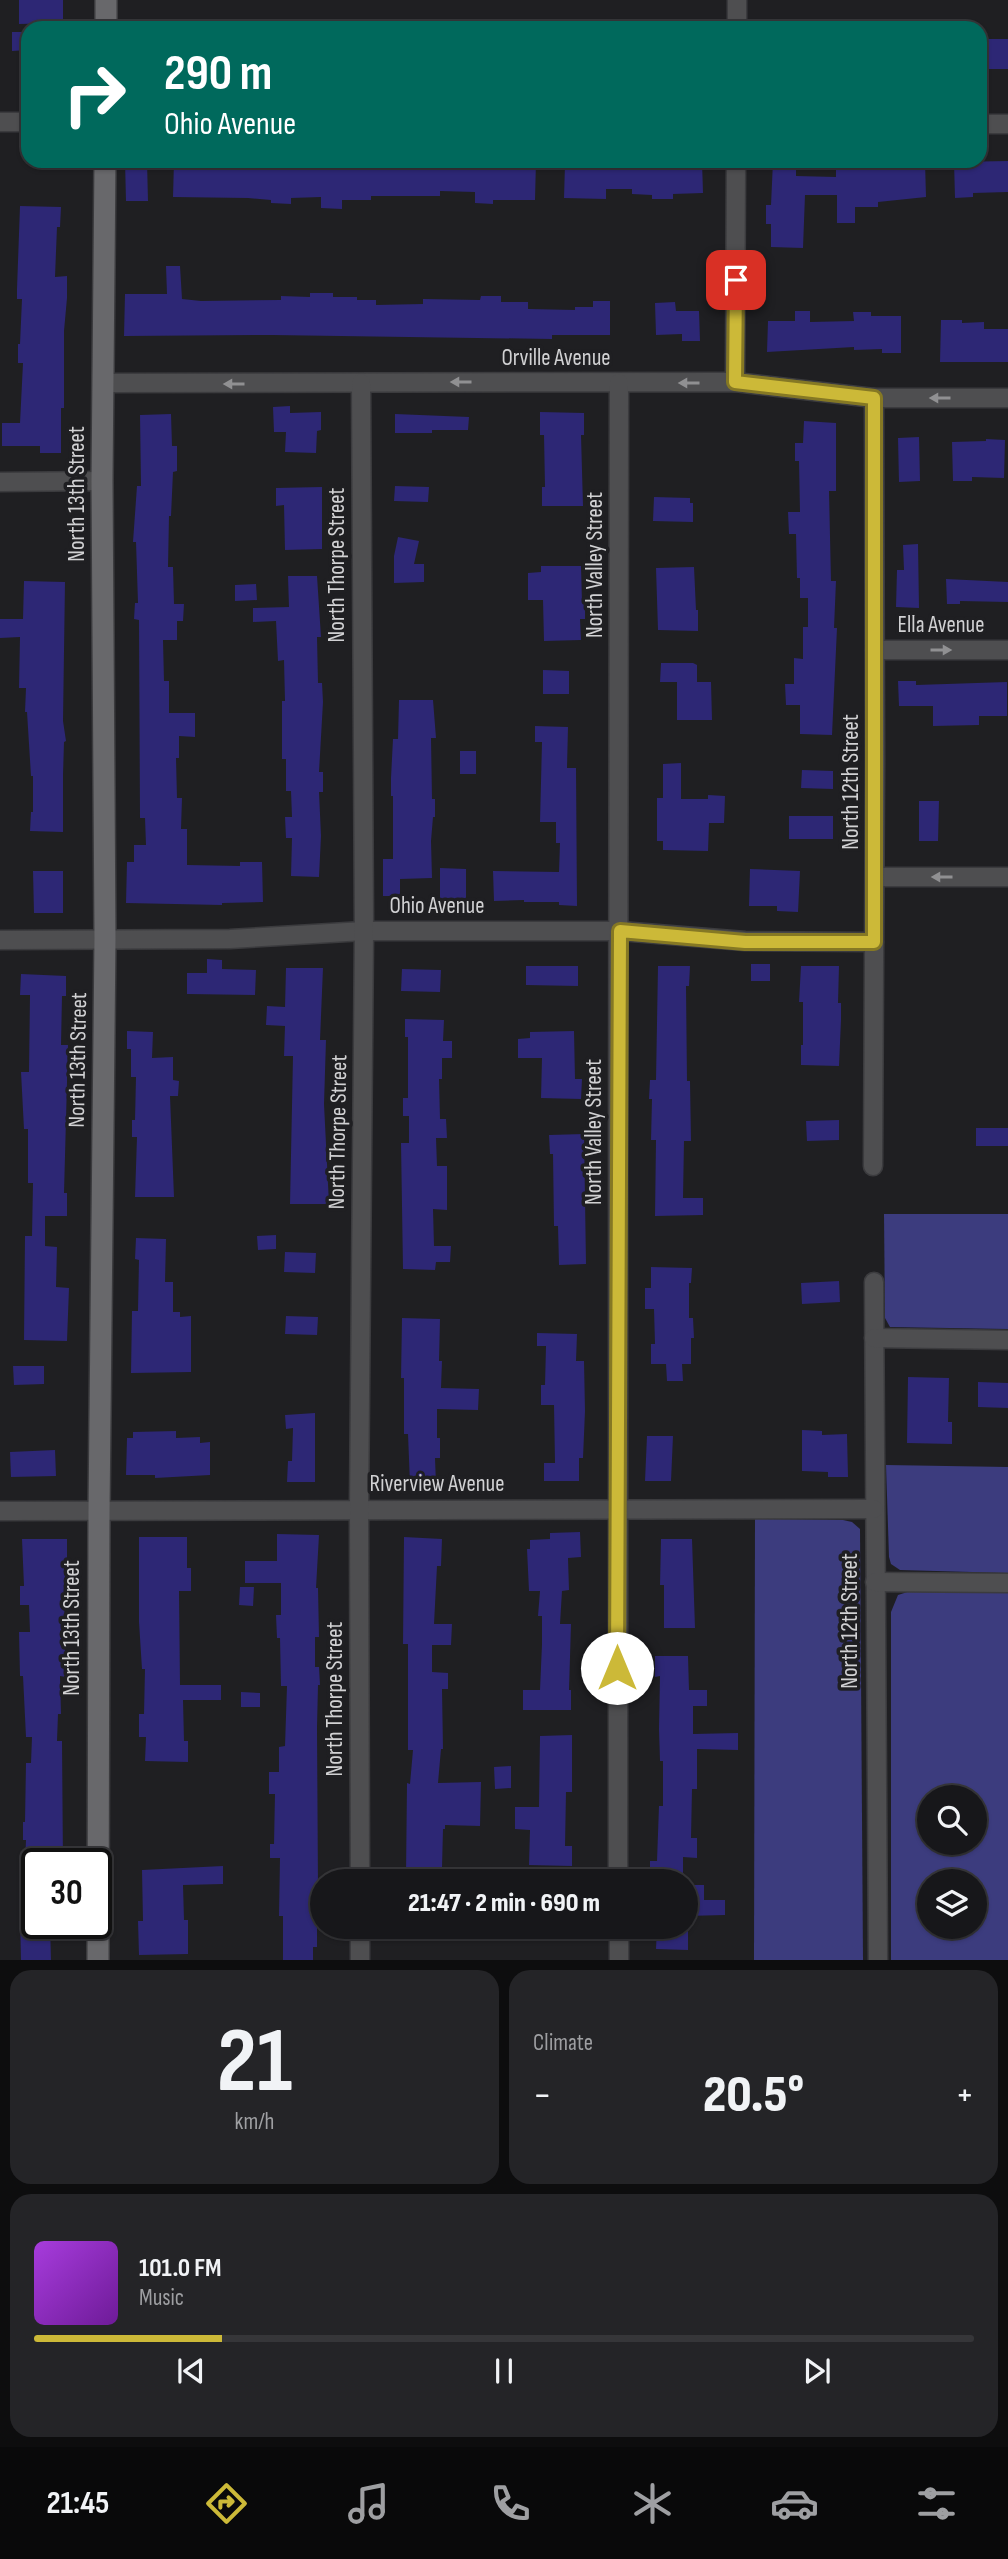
<!DOCTYPE html>
<meta charset="utf-8">
<style>
body{margin:0;font-family:"Sofia Sans Condensed",sans-serif;background:#242427;color:#f1f3f6;height:100vh;display:flex;flex-direction:column;font-size:26px;white-space:nowrap}
*{box-sizing:border-box;margin:0}
p{font-size:23px;color:#9e9fa2}
.icon{flex:none;width:38px;height:38px;fill:none;stroke:currentColor;stroke-width:2;stroke-linecap:round;stroke-linejoin:round}
.map{position:relative;height:1960px;overflow:hidden}
.details{display:flex;flex-direction:column;gap:10px;padding:10px;background:#0d0d0e;flex:1}
.details>*{flex:none}
.banner{position:absolute;left:21px;top:21px;width:966px;height:147px;border-radius:21px;box-shadow:0 2px 5px #0004,0 0 0 2px #363639;background:#00695c;color:#fff;overflow:hidden}
.fabs{position:absolute;left:917px;top:1785px;display:grid;gap:14px}
.fabs a{display:grid;place-items:center;width:70px;height:70px;border-radius:50%;background:#17171a;box-shadow:0 2px 5px #0004,0 0 0 2px #363639;font-size:35px}
.speed{position:absolute;left:21px;top:1848px;display:flex;gap:14px;font-size:35px;font-weight:700;text-align:center}
.speed>*{display:grid;place-content:center;width:91px;height:91px;border-radius:50%;background:#17171a;box-shadow:0 2px 5px #0004,0 0 0 2px #363639;line-height:1}
.speed .limit{border:4px solid #111;border-radius:10px;background:#fff;color:#111}
.pin{position:absolute;display:grid;place-items:center;width:60px;height:60px;color:#fff;margin:-30px;border-radius:14px;box-shadow:0 4px 10px #0006}
.me{position:absolute;width:77px;margin:-38px;rotate:0deg;stroke-linejoin:round;filter:drop-shadow(0 0 5px #0008)}
.turn{display:flex;align-items:center;gap:24px;height:147px;padding:0 28px;font-size:32px}
.turn .icon{width:91px;height:91px;stroke-width:2.5}
.turn b{display:block;font-size:49px;line-height:60px}
.big{font-size:52px;font-weight:800;line-height:1.1}
.details .tile{flex:1;display:flex;flex-direction:column;justify-content:center;gap:10px;min-width:0;padding:0 24px;border-radius:21px;background:#242427}
.details .dial{align-items:center;gap:0}
.dial b{font-size:91px;line-height:1}
.song{display:flex;align-items:center;gap:21px}
.cover{width:84px;height:84px;border-radius:10px;background:linear-gradient(135deg,hsl(280 70% 55%),hsl(280 70% 35%))}
.played{height:7px;border-radius:4px;background:linear-gradient(90deg,#ccb938 20%,#363639 20%)}
.keys{display:flex;justify-content:space-around;direction:ltr}
.heat{display:flex;justify-content:space-between;align-items:center;font-size:38px;direction:ltr}
.details .tiles{flex:1;display:grid;gap:10px;grid-template-columns:1fr 1fr}
.tile:last-child{grid-column:span 2}
.trip{position:absolute;left:310px;top:1869px;width:388px;height:70px;border-radius:35px;background:#17171a;box-shadow:0 2px 5px #0004,0 0 0 2px #363639;font-weight:800;line-height:70px;text-align:center}
.tab-bar{display:flex;height:112px;justify-content:space-around;align-items:center;background:#09090a;color:#9e9fa2}
.tab-bar .icon{width:49px;height:49px}
.tab-bar .active{color:#ccb938}
.tab-bar b{font-size:32px;color:#f1f3f6}
.map>svg:first-child{display:block}
</style>
<div class="map">
<svg width="1008" height="1961" viewBox="0 0 1008 1961">
<rect width="100%" height="100%" fill="#1f1f22"/>
<!-- green -->
<g fill="#3c3c7e" fill-rule="evenodd">
<polygon points="884,1214 1008,1214 1008,1329 890,1327 885,1318"/>
<polygon points="886,1465 1008,1467 1008,1573 900,1570 891,1564 889,1557"/>
<polygon points="755,1519 843,1520 852,1522 860,1529 863,1960 754,1960"/>
<path d="M920 1588 1008 1590V1960L891 1961V1612L898 1595ZM929 1797H975V1843H929ZM929 1881H975V1927H929Z"/>
</g>
<!-- building -->
<g fill="#2d2775">
<polygon points="19,0 63,0 63,23 19,24"/>
<polygon points="12,32 28,32 28,50 12,51"/>
<rect x="980" y="39" width="28" height="30"/>
<polygon points="125,161 147,161 148,201 126,201"/>
<polygon points="174,161 468,161 468,167 518,169 518,161 536,161 535,200 493,200 493,204 475,203 475,192 440,191 440,196 371,196 371,200 342,200 342,209 321,208 321,197 291,198 291,204 271,203 271,200 248,198 173,197"/>
<polygon points="587,161 702,161 703,193 673,194 673,199 652,199 652,195 632,194 632,189 606,189 606,199 564,198 565,164 587,165"/>
<polygon points="773,161 796,161 796,176 836,177 836,161 925,161 926,197 878,202 878,207 855,207 855,223 837,223 837,195 805,195 803,248 771,247 771,224 766,224 766,205 771,205"/>
<polygon points="1008,161 1008,192 973,193 973,197 955,198 954,162"/>
<polygon points="20,206 61,207 60,227 57,227 55,277 67,276 67,298 64,331 64,408 61,408 61,453 40,453 40,446 2,446 2,423 20,423 23,363 18,363 18,344 20,344 22,299 17,299 17,289"/>
<polygon points="166,266 180,266 182,299 201,301 281,300 281,296 310,297 310,293 333,293 333,297 357,297 357,300 376,300 376,305 423,304 423,299 480,300 481,296 501,296 501,302 528,302 528,309 575,310 575,307 593,307 593,301 610,301 610,335 552,335 552,339 272,335 124,336 125,294 167,294"/>
<polygon points="675,302 676,311 699,311 700,341 682,341 682,334 656,335 655,303"/>
<polygon points="795,311 810,311 810,322 854,321 853,312 871,312 871,316 901,316 901,353 882,353 882,349 854,350 854,347 767,352 768,321 795,321"/>
<polygon points="941,320 962,320 962,323 984,322 984,329 1008,329 1008,362 940,362"/>
<polygon points="290,406 290,413 321,412 321,430 317,431 316,453 285,452 286,432 274,432 273,407"/>
<polygon points="540,412 584,413 584,435 581,435 583,506 542,506 542,487 545,487 544,435 540,435"/>
<polygon points="171,414 172,446 177,446 177,471 173,472 171,516 169,516 168,567 173,567 174,604 184,604 183,621 177,621 177,640 163,640 164,681 169,681 169,713 195,713 195,737 179,736 179,758 176,758 177,798 182,798 181,829 187,829 187,865 240,866 240,862 262,862 263,902 222,903 222,905 126,903 127,862 134,862 134,845 146,845 145,818 140,818 139,620 134,619 135,603 138,603 136,542 133,542 137,486 141,486 140,415"/>
<polygon points="395,414 469,417 468,430 432,430 432,433 395,433"/>
<polygon points="804,421 836,423 836,491 829,491 831,581 836,581 834,628 837,628 832,735 800,734 800,705 786,705 785,684 794,684 794,658 803,659 803,627 808,627 808,598 800,598 800,578 797,578 796,534 789,534 788,512 800,512 799,461 795,461 795,443 803,443"/>
<polygon points="919,437 920,481 899,482 898,438"/>
<polygon points="986,439 1005,440 1004,478 972,477 972,481 953,481 952,442 986,441"/>
<polygon points="395,486 429,487 428,502 394,501"/>
<polygon points="322,487 322,549 285,550 284,505 276,506 276,488"/>
<polygon points="654,497 690,498 690,503 693,503 693,522 653,521"/>
<polygon points="398,537 419,541 414,564 424,564 424,582 394,583 394,556"/>
<polygon points="918,544 919,608 896,607 897,570 904,570 903,545"/>
<polygon points="541,566 581,566 582,603 585,603 585,619 580,619 581,640 544,641 543,600 528,600 528,573 541,572"/>
<polygon points="694,567 696,610 698,610 698,631 658,630 656,568"/>
<polygon points="288,576 317,576 321,637 317,637 318,683 322,683 323,702 319,772 323,772 323,792 319,792 321,836 319,877 291,876 292,838 286,838 285,817 292,817 291,791 286,791 286,759 282,759 282,701 285,701 284,660 278,661 276,621 253,622 253,608 289,607"/>
<polygon points="946,579 1008,582 1008,602 960,601 960,604 947,604"/>
<polygon points="24,581 65,582 63,721 66,741 64,742 63,775 63,832 30,831 31,812 33,812 33,776 31,776 27,712 25,712 26,688 19,688 20,637 0,638 0,619 23,619"/>
<polygon points="256,584 257,600 235,601 235,585"/>
<polygon points="661,663 693,663 697,665 697,682 711,682 712,720 677,720 677,682 660,682"/>
<polygon points="543,670 569,671 569,694 543,694"/>
<polygon points="898,681 916,681 916,685 1007,682 1007,716 979,716 979,725 933,726 933,706 899,706"/>
<polygon points="399,700 433,700 436,738 431,738 432,799 435,799 435,817 433,817 431,841 432,878 400,879 400,896 383,896 383,859 393,859 393,796 391,796 391,778 393,739 398,739"/>
<polygon points="535,726 568,727 567,768 576,768 577,906 559,905 559,902 524,902 524,900 494,901 493,871 559,872 560,843 556,843 556,822 540,822 542,742 535,742"/>
<rect x="460" y="751" width="16" height="23"/>
<polygon points="681,763 681,799 708,799 708,795 725,796 724,823 709,823 708,851 663,850 663,841 657,841 657,798 663,798 663,764"/>
<polygon points="802,770 833,771 833,789 801,788"/>
<polygon points="919,801 939,801 938,841 919,841"/>
<rect x="789" y="816" width="44" height="23"/>
<polygon points="440,868 466,869 466,901 440,901"/>
<polygon points="750,869 800,871 798,912 777,911 777,906 749,906"/>
<polygon points="33,871 63,871 63,913 34,913"/>
<polygon points="207,959 222,960 222,969 256,970 255,995 187,994 187,973 207,973"/>
<rect x="751" y="964" width="19" height="17"/>
<polygon points="526,966 578,966 578,986 526,985"/>
<polygon points="658,966 690,966 689,986 686,986 687,1081 690,1081 691,1141 684,1141 683,1198 703,1198 703,1215 655,1216 656,1140 651,1140 652,1099 649,1099 650,1080 656,1080"/>
<polygon points="801,966 839,966 838,1003 841,1003 841,1020 839,1066 801,1065 801,1045 803,1045 803,1002 799,1002"/>
<polygon points="286,968 323,968 320,1040 326,1040 324,1104 329,1204 290,1204 293,1056 284,1056 285,1026 266,1025 267,1006 285,1007"/>
<polygon points="402,969 441,970 440,992 401,991"/>
<polygon points="21,974 66,976 66,996 62,996 61,1045 68,1045 64,1193 67,1193 67,1216 45,1216 45,1246 57,1247 56,1287 69,1288 67,1341 24,1340 25,1236 32,1236 33,1183 28,1183 28,1129 24,1129 21,1072 29,1072 30,995 20,995"/>
<polygon points="405,1019 444,1020 443,1041 452,1041 452,1058 442,1058 442,1079 439,1079 440,1119 446,1119 447,1138 436,1138 437,1166 447,1166 447,1210 433,1209 434,1246 451,1246 450,1262 436,1262 435,1270 403,1269 401,1143 409,1143 409,1116 403,1116 403,1098 408,1098 408,1037 405,1037"/>
<polygon points="127,1031 153,1032 152,1058 173,1057 173,1080 179,1081 178,1096 170,1096 174,1197 135,1197 137,1137 132,1137 132,1120 135,1120 136,1077 131,1077 131,1049 127,1049"/>
<polygon points="574,1031 575,1079 582,1079 581,1099 541,1098 542,1058 518,1058 518,1039 530,1038 530,1032"/>
<polygon points="839,1120 839,1140 807,1141 806,1121"/>
<rect x="976" y="1128" width="32" height="18"/>
<polygon points="584,1134 586,1264 559,1265 558,1226 554,1226 553,1154 550,1154 549,1135"/>
<polygon points="276,1235 276,1249 258,1250 257,1236"/>
<polygon points="136,1238 166,1239 165,1282 173,1282 173,1312 180,1312 180,1317 191,1316 191,1372 131,1373 132,1311 138,1311 139,1260 135,1259"/>
<polygon points="285,1252 316,1253 315,1273 284,1272"/>
<polygon points="651,1267 692,1268 691,1283 689,1283 689,1318 693,1318 694,1338 691,1338 691,1364 682,1364 683,1381 667,1381 666,1364 651,1364 651,1344 655,1344 654,1309 645,1309 645,1288 651,1288"/>
<polygon points="839,1281 840,1302 802,1304 801,1283"/>
<polygon points="286,1316 318,1317 317,1335 285,1334"/>
<polygon points="402,1318 440,1319 439,1361 442,1361 441,1388 479,1389 478,1410 437,1409 437,1438 440,1438 440,1458 435,1458 436,1484 410,1484 408,1434 404,1434 404,1378 401,1378"/>
<polygon points="537,1333 577,1334 576,1361 584,1361 585,1411 583,1458 579,1458 579,1481 544,1481 544,1463 555,1463 554,1405 541,1405 541,1385 545,1385 546,1346 537,1346"/>
<polygon points="13,1366 44,1366 44,1384 14,1385"/>
<polygon points="908,1377 949,1378 948,1422 952,1422 952,1444 907,1443"/>
<polygon points="978,1382 1008,1383 1008,1408 978,1407"/>
<polygon points="315,1413 315,1482 287,1482 288,1461 292,1461 293,1428 286,1429 285,1415"/>
<polygon points="802,1430 822,1431 822,1435 847,1434 848,1477 828,1477 828,1472 802,1471"/>
<polygon points="176,1431 176,1438 200,1437 200,1443 210,1442 210,1475 155,1478 155,1475 126,1475 127,1438 133,1438 133,1432"/>
<polygon points="647,1436 673,1436 671,1481 645,1481"/>
<polygon points="55,1450 56,1476 11,1477 10,1452"/>
<polygon points="580,1532 581,1557 568,1558 569,1590 562,1591 560,1624 571,1624 569,1690 571,1690 571,1710 523,1710 523,1690 540,1690 542,1644 542,1616 538,1616 540,1591 529,1591 527,1549 530,1549 530,1540 550,1539 550,1533"/>
<polygon points="277,1534 319,1535 316,1588 318,1588 319,1637 315,1637 315,1667 319,1667 320,1685 318,1685 317,1727 318,1890 316,1890 315,1925 317,1925 317,1947 313,1947 313,1961 283,1961 283,1916 279,1916 280,1858 270,1858 270,1844 274,1844 275,1794 269,1794 269,1772 279,1772 279,1747 285,1746 287,1686 281,1686 280,1638 277,1638 276,1615 281,1615 281,1583 245,1583 245,1561 277,1561"/>
<polygon points="139,1537 187,1537 187,1568 191,1568 191,1591 179,1591 180,1685 221,1685 221,1700 183,1700 184,1741 188,1741 188,1762 145,1761 146,1737 139,1737 139,1714 144,1714 145,1669 142,1669 139,1622"/>
<polygon points="404,1537 442,1539 441,1566 437,1566 434,1624 452,1624 451,1645 432,1645 432,1672 448,1673 448,1689 442,1689 443,1749 441,1749 438,1783 481,1782 480,1826 445,1825 445,1829 443,1829 442,1868 444,1868 444,1881 417,1881 417,1875 406,1875 407,1783 410,1784 413,1750 408,1750 408,1644 403,1644"/>
<polygon points="22,1539 67,1539 67,1581 65,1581 64,1628 66,1677 60,1676 61,1714 58,1714 57,1741 62,1741 63,1864 25,1864 26,1840 23,1840 23,1822 25,1822 26,1763 31,1763 32,1737 26,1737 23,1676 20,1676 19,1632 30,1632 29,1605 20,1605 20,1586 24,1586"/>
<polygon points="661,1539 692,1539 695,1628 664,1628 664,1585 660,1585"/>
<polygon points="240,1587 254,1587 253,1606 239,1605"/>
<polygon points="655,1656 688,1656 689,1690 707,1690 707,1706 693,1706 693,1734 738,1733 738,1750 697,1749 697,1789 692,1789 691,1838 697,1838 697,1858 683,1857 683,1881 650,1880 650,1861 657,1861 659,1806 663,1806 663,1761 660,1761 659,1729 660,1676 655,1677"/>
<polygon points="241,1692 260,1693 260,1707 241,1707"/>
<polygon points="572,1735 572,1792 566,1792 565,1846 572,1846 572,1866 529,1865 530,1830 515,1829 515,1807 539,1807 540,1736"/>
<polygon points="511,1766 511,1788 495,1789 494,1767"/>
<polygon points="223,1866 223,1884 183,1885 184,1920 188,1920 188,1954 139,1955 138,1921 143,1921 142,1870"/>
<polygon points="686,1885 704,1885 704,1900 725,1900 725,1915 686,1916"/>
<polygon points="37,1912 37,1923 50,1923 51,1961 21,1961 20,1913"/>
<polygon points="657,1927 688,1927 688,1950 656,1949"/>
</g>
<g fill="none" stroke-linecap="round" stroke-linejoin="round">
<!-- street casing -->
<g stroke="#3b3b3e" stroke-width="21">
<g id="street">
<polyline points="737,28 737,0"/>
<polyline points="0,122 28,122"/>
<polyline points="980,124 1008,124"/>
<polyline points="735,382 736,161"/>
<polyline points="103,383 735,382 874,398 1008,398"/>
<polyline points="0,482 102,481"/>
<polyline points="875,650 1008,650"/>
<polyline points="875,877 1008,877"/>
<polyline points="0,940 230,939 364,931 620,931 745,941 874,942"/>
<polyline points="873,1166 875,760 874,398"/>
<polyline points="874,1282 878,1961"/>
<polyline points="874,1338 1008,1340"/>
<polyline points="0,1511 874,1509"/>
<polyline points="875,1582 1008,1583"/>
<polyline points="360,1881 359,1509 364,931 361,383"/>
<path d="M618 1881C616 1382 620 882 619 383"/>
<polyline points="360,1927 360,1961"/>
<polyline points="619,1927 619,1961"/>
</g>
</g>
<!-- secondary casing -->
<g stroke="#3b3b3e" stroke-width="24">
<g id="secondary">
<polyline points="106,28 106,0"/>
<polyline points="98,1961 99,1512 105,938 102,481 105,161"/>
</g>
</g>
<!-- street -->
<use href="#street" stroke="#4e4e50" stroke-width="18"/>
<!-- secondary -->
<use href="#secondary" stroke="#68686b" stroke-width="21"/>
</g>
<!-- one-way arrows -->
<defs><path id="oneway-solid" d="M-6-.8H1V-3.2L6.5 0L1 3.2V.8H-6Z" transform="scale(1.75)"/></defs>
<g fill="#909092">
<use href="#oneway-solid" transform="translate(461 382) rotate(180)"/>
<use href="#oneway-solid" transform="translate(689 383) rotate(180)"/>
<use href="#oneway-solid" transform="translate(234 384) rotate(180)"/>
<use href="#oneway-solid" transform="translate(940 398) rotate(-180)"/>
<use href="#oneway-solid" transform="translate(941 650)"/>
<use href="#oneway-solid" transform="translate(942 877) rotate(-180)"/>
</g>
<g fill="none" stroke-linecap="round" stroke-linejoin="round">
<!-- route casing -->
<g stroke="#857824" stroke-width="18">
<polyline id="route" points="617,1668 620,931 745,942 874,942 874,398 735,382 736,280"/>
</g>
<!-- route -->
<use href="#route" stroke="#ccb938" stroke-width="12"/>
</g>
<g text-anchor="middle" dominant-baseline="central" stroke-width="7" stroke-linejoin="round" paint-order="stroke">
<!-- street labels -->
<g font-size="23" fill="#d1d1d3" stroke="#1f1f22">
<text x="556" y="358">Orville Avenue</text>
<text transform="translate(77 494) rotate(-90)">North 13th Street</text>
<text transform="translate(337 565) rotate(-90)">North Thorpe Street</text>
<text transform="translate(595 565) rotate(-90)">North Valley Street</text>
<text x="941" y="625">Ella Avenue</text>
<text transform="translate(851 782) rotate(-90)">North 12th Street</text>
<text x="437" y="906">Ohio Avenue</text>
<text transform="translate(78 1060) rotate(-89)">North 13th Street</text>
<text transform="translate(338 1132) rotate(-89)">North Thorpe Street</text>
<text transform="translate(594 1132) rotate(-90)">North Valley Street</text>
<text x="437" y="1484">Riverview Avenue</text>
<text transform="translate(850 1621) rotate(-90)">North 12th Street</text>
<text transform="translate(72 1628) rotate(-90)">North 13th Street</text>
<text transform="translate(335 1699) rotate(-90)">North Thorpe Street</text>
</g>
</g>
</svg>
<div class="fabs">
<a><svg class="icon" aria-label="search" viewBox="0 0 24 24"><circle cx="10" cy="10" r="6"/><path d="M15 15l6 6"/></svg></a>
<a><svg class="icon" aria-label="layers" viewBox="0 0 24 24"><path d="M12 4l9 5-9 5-9-5zM3 14l9 5 9-5"/></svg></a>
</div>
<div class="speed"><div class="limit">30</div></div>
<div class="pin" style="left:736px;top:280px;background:#d93025"><svg class="icon" aria-label="arrive" viewBox="0 0 24 24"><path d="M6 21V4h12l-3 4 3 4H6"/></svg></div>
<svg class="me" style="left:617px;top:1668px" viewBox="-20 -20 40 40"><circle r="19" fill="#fff"/><path d="M0-13L10 11 0 6-10 11z" fill="#ccb938"/></svg>
<div class="trip">21:47 · 2 min · 690 m</div>
<div class="banner">
<div class="turn"><svg class="icon" aria-label="right" viewBox="0 0 24 24"><path d="M7 20v-9h11M14 6l5 5-5 5"/></svg><div><b>290 m</b>Ohio Avenue</div></div>
</div>
</div>
<section class="details">
<div class="tiles">
<div class="tile dial"><b>21</b><p>km/h</p></div>
<div class="tile"><p>Climate</p>
<div class="heat"><a>−</a><b class="big">20.5°</b><a>+</a></div>
</div>
<div class="tile">
<div class="song"><i class="cover"></i><div><b>101.0 FM</b><p>Music</p></div></div>
<div class="played"></div>
<div class="keys"><svg class="icon" aria-label="previous" viewBox="0 0 24 24"><path d="M18 5L8 12l10 7zM5 5v14"/></svg><svg class="icon" aria-label="pause" viewBox="0 0 24 24"><path d="M8 5v14M16 5v14"/></svg><svg class="icon" aria-label="next" viewBox="0 0 24 24"><path d="M6 5l10 7-10 7zM19 5v14"/></svg></div>
</div>
</div>
</section>
<nav class="tab-bar">
<b>21:45</b>
<svg class="icon active" aria-label="directions" viewBox="0 0 24 24"><path d="M12 3l9 9-9 9-9-9zM9 14v-3h6M13 9l2 2-2 2"/></svg>
<svg class="icon" aria-label="music" viewBox="0 0 24 24"><path d="M9 18V5l10-2v13"/><circle cx="6" cy="18" r="3"/><circle cx="16" cy="16" r="3"/></svg>
<svg class="icon" aria-label="phone" viewBox="0 0 24 24"><path d="M5 4h4l2 5-3 2q2 4 5 5l2-3 5 2v4C11 20 4 13 5 4z"/></svg>
<svg class="icon" aria-label="climate" viewBox="0 0 24 24"><path d="M12 3v18M4 7l16 10M4 17L20 7"/></svg>
<svg class="icon" aria-label="car" viewBox="0 0 24 24"><path d="M5 17H2v-5l4-1 3-4h7l3 4 3 1v5h-3M9 17h6M6 11h13"/><circle cx="7" cy="17" r="2"/><circle cx="17" cy="17" r="2"/></svg>
<svg class="icon" aria-label="filters" viewBox="0 0 24 24"><path d="M4 7h16M4 17h16"/><circle cx="9" cy="7" r="2"/><circle cx="15" cy="17" r="2"/></svg>
</nav>
